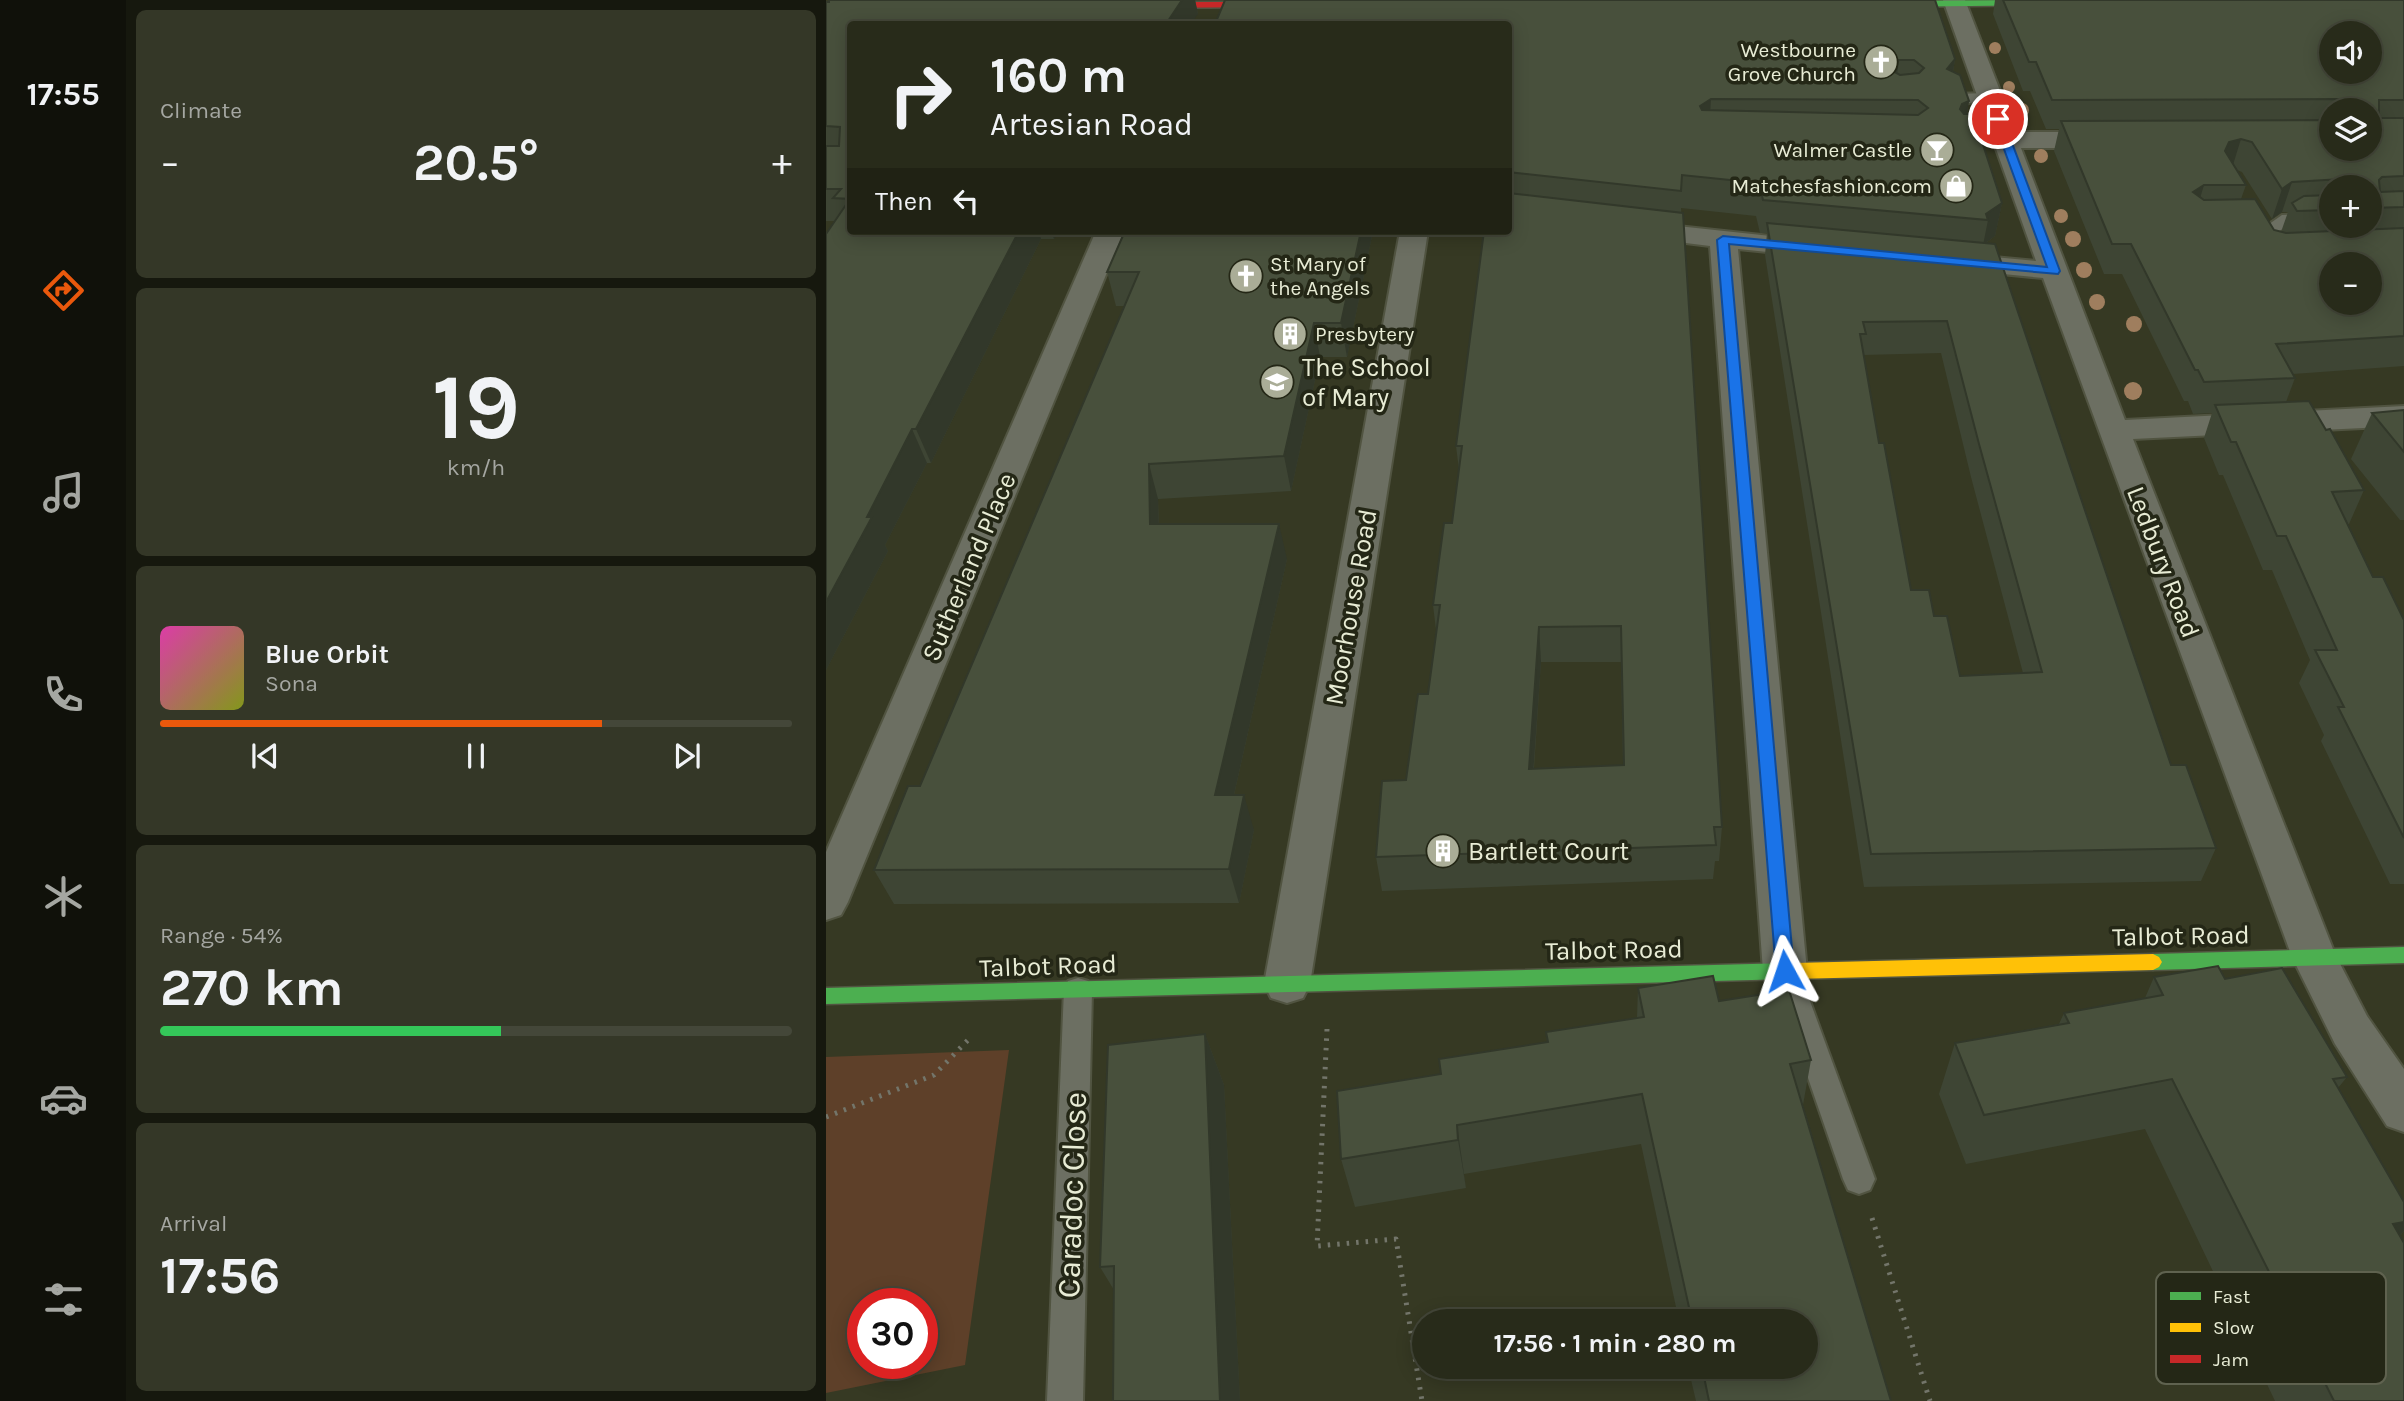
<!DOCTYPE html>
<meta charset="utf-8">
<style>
body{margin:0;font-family:Karla,sans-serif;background:#343727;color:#f1f3f6;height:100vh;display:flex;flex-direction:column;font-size:26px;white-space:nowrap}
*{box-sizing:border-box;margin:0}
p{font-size:23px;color:#a5a7a2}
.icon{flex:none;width:38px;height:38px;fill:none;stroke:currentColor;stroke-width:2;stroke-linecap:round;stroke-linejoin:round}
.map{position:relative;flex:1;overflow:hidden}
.details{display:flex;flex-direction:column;gap:10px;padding:10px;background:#16180e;width:700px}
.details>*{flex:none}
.hud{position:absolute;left:21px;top:21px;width:665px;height:214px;border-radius:7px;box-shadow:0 4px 18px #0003,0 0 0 2px #444739;background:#282b1a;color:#f1f3f6;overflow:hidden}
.fabs{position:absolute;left:1493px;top:21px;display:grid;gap:14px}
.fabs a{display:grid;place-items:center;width:63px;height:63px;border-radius:50%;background:#282b1a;box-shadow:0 4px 18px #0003,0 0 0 2px #444739;font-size:35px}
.speed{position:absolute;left:21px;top:1288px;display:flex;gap:14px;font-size:35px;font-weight:700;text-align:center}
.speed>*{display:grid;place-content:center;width:91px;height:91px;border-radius:50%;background:#282b1a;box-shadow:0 4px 18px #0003,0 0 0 2px #444739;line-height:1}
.speed .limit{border:10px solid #d22;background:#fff;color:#111}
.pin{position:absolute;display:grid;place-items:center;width:60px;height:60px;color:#fff;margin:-30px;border:4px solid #fff;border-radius:50%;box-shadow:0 2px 7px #0007}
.me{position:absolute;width:77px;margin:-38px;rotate:355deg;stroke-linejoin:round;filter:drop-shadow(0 0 5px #0008)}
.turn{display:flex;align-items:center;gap:24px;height:147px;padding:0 28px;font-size:32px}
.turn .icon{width:91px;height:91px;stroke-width:2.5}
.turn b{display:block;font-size:49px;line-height:60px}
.then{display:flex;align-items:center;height:66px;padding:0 28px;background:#0003;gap:14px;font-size:26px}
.big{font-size:52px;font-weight:700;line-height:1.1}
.details .widget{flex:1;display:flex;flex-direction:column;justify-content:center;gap:10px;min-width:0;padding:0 24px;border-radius:10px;background:#343727}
.details .dial{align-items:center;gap:0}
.dial b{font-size:91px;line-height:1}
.song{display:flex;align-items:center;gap:21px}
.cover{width:84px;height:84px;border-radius:10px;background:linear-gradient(135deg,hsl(320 70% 55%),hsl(70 70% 35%))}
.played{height:7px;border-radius:4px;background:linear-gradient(90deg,#ea580c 70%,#444739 70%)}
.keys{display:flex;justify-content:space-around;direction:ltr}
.heat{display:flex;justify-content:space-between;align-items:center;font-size:38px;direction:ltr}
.charge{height:10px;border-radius:5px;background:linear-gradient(90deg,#34c759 54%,#444739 0)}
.trip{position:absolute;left:586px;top:1309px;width:406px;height:70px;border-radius:35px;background:#282b1a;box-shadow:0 4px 18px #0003,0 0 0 2px #444739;font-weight:700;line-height:70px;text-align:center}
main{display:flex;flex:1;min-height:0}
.menu{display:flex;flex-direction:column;width:126px;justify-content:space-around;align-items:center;background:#10110a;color:#a5a7a2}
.menu .icon{width:49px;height:49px}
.menu .current{color:#ea580c}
.menu b{font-size:32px;color:#f1f3f6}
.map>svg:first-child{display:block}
</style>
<main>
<nav class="menu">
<b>17:55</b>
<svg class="icon current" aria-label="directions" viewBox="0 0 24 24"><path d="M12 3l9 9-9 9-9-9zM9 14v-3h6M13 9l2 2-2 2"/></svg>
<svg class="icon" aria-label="music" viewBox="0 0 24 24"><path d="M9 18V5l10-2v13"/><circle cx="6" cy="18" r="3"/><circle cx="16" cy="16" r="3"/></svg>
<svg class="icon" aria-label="phone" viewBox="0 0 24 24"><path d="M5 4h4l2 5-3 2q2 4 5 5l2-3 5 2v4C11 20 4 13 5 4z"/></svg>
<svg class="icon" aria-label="climate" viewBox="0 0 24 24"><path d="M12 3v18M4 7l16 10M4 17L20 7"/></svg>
<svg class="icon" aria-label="car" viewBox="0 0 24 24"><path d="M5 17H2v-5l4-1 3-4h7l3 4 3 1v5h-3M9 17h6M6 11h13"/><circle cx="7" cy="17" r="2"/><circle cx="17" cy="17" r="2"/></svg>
<svg class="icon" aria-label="filters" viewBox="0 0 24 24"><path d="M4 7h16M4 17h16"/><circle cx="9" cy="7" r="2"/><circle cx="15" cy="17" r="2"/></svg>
</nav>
<section class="details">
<div class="widget"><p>Climate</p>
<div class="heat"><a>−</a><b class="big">20.5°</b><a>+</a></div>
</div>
<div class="widget dial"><b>19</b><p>km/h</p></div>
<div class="widget">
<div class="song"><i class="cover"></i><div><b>Blue Orbit</b><p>Sona</p></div></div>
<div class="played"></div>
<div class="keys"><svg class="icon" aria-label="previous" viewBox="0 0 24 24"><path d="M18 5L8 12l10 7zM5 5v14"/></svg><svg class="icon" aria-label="pause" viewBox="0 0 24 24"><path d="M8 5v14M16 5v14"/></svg><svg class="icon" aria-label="next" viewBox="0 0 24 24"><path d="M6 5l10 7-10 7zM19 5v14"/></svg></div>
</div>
<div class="widget"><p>Range · 54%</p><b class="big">270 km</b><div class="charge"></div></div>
<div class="widget"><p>Arrival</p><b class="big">17:56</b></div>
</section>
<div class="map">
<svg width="1578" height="1401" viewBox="0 0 1578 1401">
<rect width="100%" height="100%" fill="#363923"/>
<!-- green -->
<path fill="#5e4029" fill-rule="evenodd" d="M183 1050 139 1365 0 1393V1057ZM37 1304H96V1363H37Z"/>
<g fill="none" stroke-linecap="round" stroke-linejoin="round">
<!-- lane casing -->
<g stroke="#515441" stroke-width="4">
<g id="lane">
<polygon points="1165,93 1170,95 1173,98 1170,101 1126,104 1118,99 1126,94"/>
<polygon points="1139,135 1179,135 1187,140 1179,145 1133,143 1131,140 1133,137"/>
<polygon points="1505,212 1505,222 1466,224 1438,239 1429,234 1456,215"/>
<polygon points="959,959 969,962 973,971 1049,1179 1044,1190 1033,1194 1022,1190 1017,1179 945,971 949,962"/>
<polygon points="252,978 262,981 266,990 257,1401 221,1401 238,990 242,981"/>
</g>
</g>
<!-- street casing -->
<g stroke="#515441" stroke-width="4">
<g id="street">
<polygon points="1117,0 1139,0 1190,132 1282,132 1291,135 1295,140 1291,145 1282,148 1195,148 1299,420 1578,406 1578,426 1307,439 1509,954 1541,1016 1578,1069 1578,1132 1561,1126 1509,1044 1466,957 1217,278 1125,269 1115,267 1111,261 1115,255 1125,253 1210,261"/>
<polygon points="805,221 992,241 1002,243 1006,249 1002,255 992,257 912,249 981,971 975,985 959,990 943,985 937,971 884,246 795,235 791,229 795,223"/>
<polygon points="270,231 298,231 22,902 15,915 0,920 0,852"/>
<polygon points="574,231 602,231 484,984 477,998 461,1003 445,998 438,984"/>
</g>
</g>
<!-- fast casing -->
<g stroke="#515441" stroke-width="3">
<g id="fast">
<polygon points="1219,0 1224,3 1222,5 1059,7 1054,4 1059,1"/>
<polygon points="1578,947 1578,963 1327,970 1321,967 1318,962 1321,957 1327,954"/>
<polygon points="968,963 974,965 977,971 974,977 968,979 0,1004 0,988"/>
</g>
</g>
<!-- slow casing -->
<g stroke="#515441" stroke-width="3">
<polygon id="slow" points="1327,954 1333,957 1336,962 1333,967 1327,970 968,979 962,977 959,971 962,965 968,963"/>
</g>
<!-- jam casing -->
<g stroke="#515441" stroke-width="3">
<polygon id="jam" points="449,2 452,3 452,7 317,8 312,5 317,2"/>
</g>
<!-- path -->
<g stroke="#73756a" stroke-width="5" stroke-dasharray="2.5 7" stroke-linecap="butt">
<polyline points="501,1029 491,1246 570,1239 596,1401"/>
<polyline points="0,1117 108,1075 143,1039"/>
<polyline points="1046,1218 1104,1401"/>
</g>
<!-- lane -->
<use href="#lane" fill="#6c6f62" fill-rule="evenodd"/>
<!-- street -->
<use href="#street" fill="#6c6f62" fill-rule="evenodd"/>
<!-- fast -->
<use href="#fast" fill="#4caf50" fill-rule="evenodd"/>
<!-- slow -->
<use href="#slow" fill="#ffc107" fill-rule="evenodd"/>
<!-- jam -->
<use href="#jam" fill="#c62828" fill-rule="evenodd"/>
</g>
<!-- trees -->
<g fill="#9f7e5e">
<circle cx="1169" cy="48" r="6"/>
<circle cx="1183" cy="87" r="6"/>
<circle cx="1196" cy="110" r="7"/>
<circle cx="1215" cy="156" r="7"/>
<circle cx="1235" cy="216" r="7"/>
<circle cx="1247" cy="239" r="8"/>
<circle cx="1258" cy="270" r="8"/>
<circle cx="1271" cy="302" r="8"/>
<circle cx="1308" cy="324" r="8"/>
<circle cx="1307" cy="391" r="9"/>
</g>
<!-- wall -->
<g fill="#3e4534" fill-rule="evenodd">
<polygon points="3,0 369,0 372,14 24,231 233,231 228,239 215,239 105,463 101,463 59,545 62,551 0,670 9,221 0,221 0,2 3,2"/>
<path d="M1169 0H1578V366L1467 374 1469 378 1460 402 1500 430 1538 490 1523 524H1521L1547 577 1578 620V884H1564L1495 741 1498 735 1473 683 1484 660 1446 570H1437L1397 475H1393L1378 438 1386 413 1367 414 1362 401H1358L1296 274H1278L1228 151 1233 129H1220L1204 91H1197L1167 14ZM1505 110H1544L1505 149ZM1411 170 1416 172 1446 219 1456 212H1462L1455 232 1448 230 1415 199 1420 185ZM1505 187H1544V226H1505Z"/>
<path d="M682 24 1129 59 1127 72 1143 101 1141 114 1176 203 1169 236 1160 243 1345 765 1390 848 1375 881 1038 887 939 255 941 233H934L930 216 855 208 896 827 893 861H889L887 879 556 891 550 857 580 780 602 694 610 630 607 605 626 523 633 470 630 446 682 231ZM1115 353 1145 477 1197 673 1134 676 1085 590 1053 443 1037 355ZM715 662H795L797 765 708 768Z"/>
<polygon points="546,236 521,357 494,357 465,491 332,499 333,524 461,559 408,795 428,830 413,903 68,904 48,870 94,786 299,306 290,306 281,272"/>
<polygon points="1578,410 1578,520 1574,520 1525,459 1546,413"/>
<polygon points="1328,977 1399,979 1521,1077 1512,1088 1578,1202 1578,1231 1574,1236 1578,1401 1449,1401 1319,1129 1140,1164 1113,1094 1129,1043 1233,1024 1238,1013 1319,998"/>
<polygon points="812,988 893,1001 985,1060 977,1105 1065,1401 870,1401 862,1367 980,1367 980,1321 853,1321 815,1144 638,1174 640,1188 529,1207 515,1159 615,1074 721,1042 720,1032 811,1018"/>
<polygon points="379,1034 398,1085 414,1401 287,1401 288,1290 274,1267"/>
</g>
<!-- shaded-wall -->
<g fill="#32382a">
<polygon points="356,0 369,0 372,14 365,24 340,24"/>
<polygon points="1129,59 1124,91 1121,69"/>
<polygon points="1073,60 1069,91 1063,69"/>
<polygon points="885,99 883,130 874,106"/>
<polygon points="1143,101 1137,133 1134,109 1136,104"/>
<polygon points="1415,139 1406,168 1399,151 1403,142"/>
<polygon points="1466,182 1456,212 1446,219 1456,189"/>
<polygon points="1378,185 1369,215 1367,192"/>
<polygon points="1176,203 1169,236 1157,245 1162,220 1160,214"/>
<polygon points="193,231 213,231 215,239 105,463 90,429"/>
<polygon points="225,231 233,231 228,239"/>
<polygon points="535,231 545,231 546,236 521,357 515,323"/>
<polygon points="488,323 494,357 465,491 458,456"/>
<polygon points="86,429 101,463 59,545 62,551 0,670 0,602 41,517"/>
<polygon points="323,464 332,499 334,560 324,524"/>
<polygon points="453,524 461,559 400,830 389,795"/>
<polygon points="713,627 715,662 705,803 703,769"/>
<polygon points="418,795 428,830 413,903 403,869"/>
<polygon points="379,1034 398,1085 414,1401 394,1401"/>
<polygon points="631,1125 640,1188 632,1140"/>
<polygon points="1578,1222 1578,1231 1547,1265 1567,1224"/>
</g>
<!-- building -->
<g fill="#48503c" stroke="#32382a" stroke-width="2" fill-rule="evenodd">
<polygon points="3,0 356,0 340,24 24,24 24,231 193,231 90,429 86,429 41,517 46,517 0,602 0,234 24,199 7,198 15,189 0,189 0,146 13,146 14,127 0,126 0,2 3,2"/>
<path d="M399 0H1109L1129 59 1121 69 1134 75 1143 101 1136 104 1134 109 1138 114H1147L1176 203 1160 214 1162 220 937 200 933 183 856 175 855 191 682 172V24H389ZM1073 60H1088L1098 68 1093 73 1074 75 1063 69ZM885 99 1092 100 1102 108 1092 115 876 110 874 106Z"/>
<path d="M1177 0H1578V100H1553V118H1578V176L1556 177 1553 180 1554 192 1578 191V207L1544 208V187H1518L1519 182 1516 179 1466 182 1456 189 1426 142 1415 139 1403 142 1399 151 1420 185H1378L1367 192 1378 200 1429 199 1448 230 1460 233 1578 228V336L1450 344 1469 378 1378 382 1372 370H1369L1305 244H1286L1235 121 1505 120V149H1544V110H1518V102L1515 99 1226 100 1210 62H1203ZM1505 33H1544V72H1505ZM1505 264H1544V303H1505Z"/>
<path d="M682 193 857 213 896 827H888L890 845 550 857 556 781 580 780 592 694H602L614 605H607L618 523H626L636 446H630L658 231H682ZM795 626 798 765 703 769 713 627Z"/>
<polygon points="1505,195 1505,210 1471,211 1466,203 1478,196"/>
<path d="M941 223 1169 244 1345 765H1360L1390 848 1045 854ZM1121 321 1153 444 1216 672 1134 676 1121 616H1108L1103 590H1085L1058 443H1053L1034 334H1040L1037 322Z"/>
<polygon points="299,231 535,231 515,323 488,323 458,456 323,464 324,524 453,524 389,795 418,795 403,869 48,870 82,786 94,786 313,272 281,272"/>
<polygon points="1483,401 1500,430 1504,429 1538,490 1506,492 1547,577 1557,577 1578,620 1578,838 1512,707 1518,707 1489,650 1511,650 1460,536 1451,536 1410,442 1405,442 1389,405"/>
<polygon points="1578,410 1578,452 1546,413"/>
<polygon points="1392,966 1399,979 1456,968 1521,1077 1507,1079 1578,1202 1578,1222 1567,1224 1578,1243 1578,1401 1508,1401 1346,1079 1158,1115 1129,1043 1243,1023 1238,1013 1337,995 1328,977"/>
<polygon points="887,976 893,1001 963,990 985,1060 964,1064 1065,1401 883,1401 876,1367 980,1367 980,1321 866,1321 816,1094 631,1125 632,1140 515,1159 511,1091 615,1074 613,1059 722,1042 720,1032 818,1017 812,988"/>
<polygon points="379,1034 394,1401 287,1401 288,1266 274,1267 282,1045"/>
</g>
<!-- route -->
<polygon fill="#1a73e8" stroke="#114b97" stroke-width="2" points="1172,116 1177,119 1234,271 1232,274 903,244 968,971 966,976 959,978 953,976 950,971 891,240 897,236 1221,267 1167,119"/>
<!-- icons -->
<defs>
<g id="church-disc" transform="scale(1.75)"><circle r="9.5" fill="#aaad97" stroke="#242716"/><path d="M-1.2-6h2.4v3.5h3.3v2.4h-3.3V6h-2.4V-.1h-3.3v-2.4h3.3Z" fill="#fff"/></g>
<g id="bar-disc" transform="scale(1.75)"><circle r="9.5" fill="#aaad97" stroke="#242716"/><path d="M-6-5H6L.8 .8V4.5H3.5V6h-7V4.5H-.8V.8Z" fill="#fff"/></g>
<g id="shop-disc" transform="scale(1.75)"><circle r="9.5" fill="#aaad97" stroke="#242716"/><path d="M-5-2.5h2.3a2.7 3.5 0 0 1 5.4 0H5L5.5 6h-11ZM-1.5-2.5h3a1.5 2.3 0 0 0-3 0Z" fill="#fff"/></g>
<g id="building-disc" transform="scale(1.75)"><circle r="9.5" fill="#aaad97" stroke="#242716"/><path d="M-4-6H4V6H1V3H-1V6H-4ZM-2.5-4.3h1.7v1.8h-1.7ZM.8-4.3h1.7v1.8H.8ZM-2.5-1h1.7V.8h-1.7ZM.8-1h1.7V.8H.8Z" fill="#fff"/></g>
<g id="school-disc" transform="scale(1.75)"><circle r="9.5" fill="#aaad97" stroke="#242716"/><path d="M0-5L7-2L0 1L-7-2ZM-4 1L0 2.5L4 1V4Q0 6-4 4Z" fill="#fff"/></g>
</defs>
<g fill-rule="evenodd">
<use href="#church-disc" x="1055" y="62"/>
<use href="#bar-disc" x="1111" y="150"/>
<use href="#shop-disc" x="1130" y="186"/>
<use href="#church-disc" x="420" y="276"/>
<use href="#building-disc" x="464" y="334"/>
<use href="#school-disc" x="451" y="382"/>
<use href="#building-disc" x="617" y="851"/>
</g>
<g text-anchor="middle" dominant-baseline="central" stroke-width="7" stroke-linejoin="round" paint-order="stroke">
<!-- far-poi labels -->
<g font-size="21" fill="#e8ecd5" stroke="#242716" text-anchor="end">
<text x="1030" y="50">Westbourne<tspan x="1030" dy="24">Grove Church</tspan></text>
<text x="1086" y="150">Walmer Castle</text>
<text x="1106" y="186">Matchesfashion.com</text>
<text x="444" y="264" text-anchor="start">St Mary of<tspan x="444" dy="24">the Angels</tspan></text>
<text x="489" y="334" text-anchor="start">Presbytery</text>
</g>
<!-- poi labels -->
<g font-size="26" fill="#e8ecd5" stroke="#242716" text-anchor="start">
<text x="476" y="367">The School<tspan x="476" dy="30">of Mary</tspan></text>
<text x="642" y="851">Bartlett Court</text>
</g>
<!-- street labels -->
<g font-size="26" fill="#e8ecd5" stroke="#242716">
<text transform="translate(1337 562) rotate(69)">Ledbury Road</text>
<text transform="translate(143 567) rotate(-67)">Sutherland Place</text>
<text transform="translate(525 607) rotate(-80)">Moorhouse Road</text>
<text transform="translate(1355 936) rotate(-1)">Talbot Road</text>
<text transform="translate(788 950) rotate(-1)">Talbot Road</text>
<text transform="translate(222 966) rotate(-2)">Talbot Road</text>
</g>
<!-- near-street labels -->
<g font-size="32" fill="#e8ecd5" stroke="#242716">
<text transform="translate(246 1195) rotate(-88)">Caradoc Close</text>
</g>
</g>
<!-- legend -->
<rect x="1330" y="1272" width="230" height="112" rx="10" fill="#242716" stroke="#5f624f" stroke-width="2"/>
<rect x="1344" y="1292" width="31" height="8" fill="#4caf50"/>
<rect x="1344" y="1323" width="31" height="9" fill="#ffc107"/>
<rect x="1344" y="1355" width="31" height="8" fill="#c62828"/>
<g font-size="19" fill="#e8ecd5">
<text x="1387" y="1303">Fast</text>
<text x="1387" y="1334">Slow</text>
<text x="1387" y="1366">Jam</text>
</g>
</svg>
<div class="fabs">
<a><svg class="icon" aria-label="sound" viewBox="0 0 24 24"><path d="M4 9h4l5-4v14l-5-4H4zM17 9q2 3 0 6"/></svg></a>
<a><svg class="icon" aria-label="layers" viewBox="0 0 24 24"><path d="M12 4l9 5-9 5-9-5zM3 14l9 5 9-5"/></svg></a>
<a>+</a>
<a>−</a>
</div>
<div class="speed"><div class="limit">30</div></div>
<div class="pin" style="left:1172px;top:119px;background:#d93025"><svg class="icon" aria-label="arrive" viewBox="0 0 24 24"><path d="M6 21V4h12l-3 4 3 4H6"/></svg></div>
<svg class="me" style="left:959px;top:971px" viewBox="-20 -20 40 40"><path d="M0-17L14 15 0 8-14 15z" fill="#1a73e8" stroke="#fff" stroke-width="4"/></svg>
<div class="trip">17:56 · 1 min · 280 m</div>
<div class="hud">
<div class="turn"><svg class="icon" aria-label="right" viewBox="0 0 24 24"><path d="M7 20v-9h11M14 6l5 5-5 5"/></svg><div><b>160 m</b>Artesian Road</div></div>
<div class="then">Then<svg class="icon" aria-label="left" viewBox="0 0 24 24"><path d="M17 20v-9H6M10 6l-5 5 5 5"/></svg></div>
</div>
</div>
</main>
